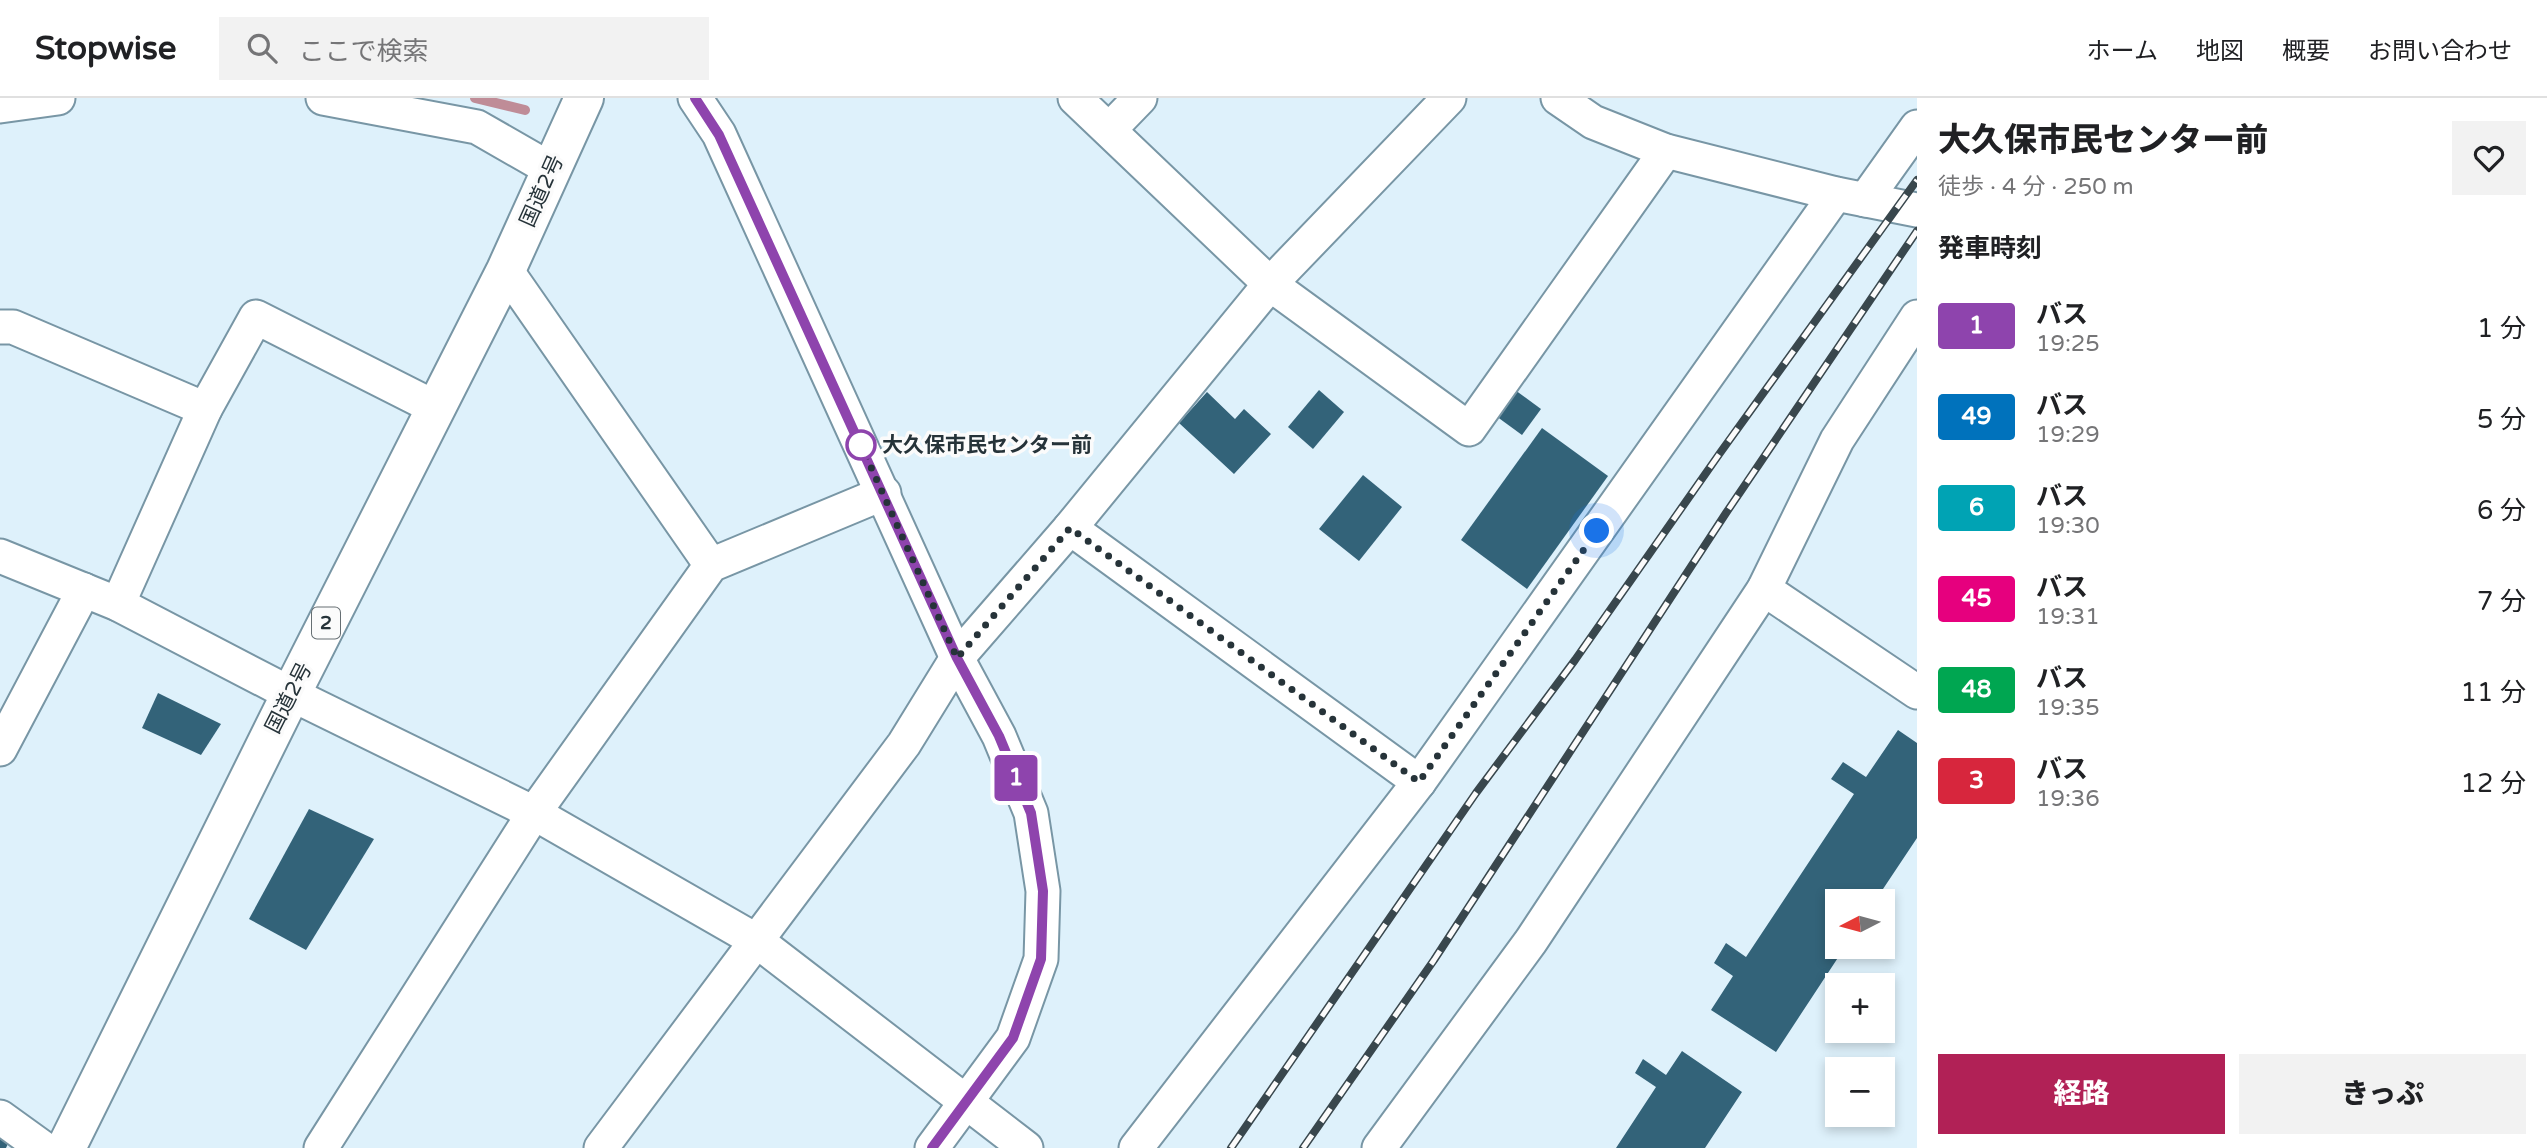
<!DOCTYPE html>
<html lang="ja">
<meta charset="utf-8">
<style>
:root{--surface:#fff;--page:#f2f2f2;--text:#202124;--muted:#757577;--line:#e0e0e0;--accent:#b12156}
body{margin:0;font-family:"Varela Round","Noto Sans JP",sans-serif;background:var(--page);color:var(--text);height:100vh;display:flex;flex-direction:column;font-size:26px;white-space:nowrap}
*{box-sizing:border-box;margin:0}
p{font-size:23px;color:var(--muted)}
.icon{flex:none;width:38px;height:38px;fill:none;stroke:currentColor;stroke-width:2;stroke-linecap:round;stroke-linejoin:round}
.map{position:relative;flex:1;overflow:hidden}
.details{display:flex;flex-direction:column;background:var(--surface);width:630px}
.details>*{flex:none}
.badge{padding:0 14px;border-radius:5px;font-size:24px;line-height:46px}
.needle{width:46px;rotate:264deg}
.tools{position:absolute;left:1825px;top:791px;display:grid;gap:14px}
.tools a{display:grid;place-items:center;width:70px;height:70px;border-radius:0px;background:var(--surface);box-shadow:0 4px 10px #0003;font-size:35px}
.you{position:absolute;width:35px;height:35px;margin:-18px;border:5px solid #fff;border-radius:50%;background:#1a73e8;box-shadow:0 0 0 10px #1a73e833}
.map>.badge{position:absolute;translate:-50% -50%;box-shadow:0 0 0 4px #fff}
h2{padding:0 21px;font-size:26px;line-height:63px}
.round{display:grid;place-items:center;flex:none;width:74px;height:74px;border-radius:0px;background:var(--page)}
.headline{display:flex;align-items:center;justify-content:space-between;height:119px;padding:0 21px}
h1{font-size:33px;font-weight:800;line-height:52px}
.cta{display:flex;gap:14px;margin-top:auto;padding:14px 21px}
.cta a{flex:1;height:80px;border-radius:0px;background:var(--accent);color:#fff;font-size:28px;font-weight:800;line-height:80px;text-align:center}
.cta a+a{background:var(--page);color:var(--text)}
ul{padding:0;list-style:none}
li{display:flex;align-items:center;gap:21px;height:91px;padding:0 21px}
li div{flex:1}
li b{display:block;font-size:26px}
li em{font-style:normal}
li .badge{min-width:77px;font-weight:700;text-align:center}
header{display:flex;align-items:center;gap:42px;box-sizing:border-box;height:98px;padding:0 35px;background:var(--surface);border-bottom:2px solid var(--line)}
header strong{font-size:33px}
nav{display:flex;gap:38px;margin-inline-start:auto;font-size:24px}
.search{width:490px;height:63px;background:var(--page);display:flex;align-items:center;gap:18px;box-sizing:border-box;padding:0 24px;border-radius:0px;color:var(--muted);font-size:26px}
main{display:flex;flex:1;min-height:0}
.map>svg:first-child{display:block}
</style>
<header>
<strong>Stopwise</strong>
<div class="search"><svg class="icon" aria-label="search" viewBox="0 0 24 24"><circle cx="10" cy="10" r="6"/><path d="M15 15l6 6"/></svg>ここで検索</div>
<nav><a>ホーム</a><a>地図</a><a>概要</a><a>お問い合わせ</a></nav>
</header>
<main>
<div class="map">
<svg width="1917" height="1050" viewBox="0 0 1917 1050">
<rect width="100%" height="100%" fill="#def1fb"/>
<g fill="none" stroke-linecap="round" stroke-linejoin="round">
<path stroke="#bf8c97" stroke-width="10" d="M 475,0 L 525,12"/>
</g>
<g fill="#336379">
<path d="M 1319,292 L 1344,314 L 1313,351 L 1288,329 Z"/>
<path d="M 1515,292 L 1541,311 L 1522,337 L 1496,318 Z"/>
<path d="M 1207,294 L 1235,321 L 1244,311 L 1271,336 L 1234,376 L 1179,325 Z"/>
<path d="M 1542,330 L 1608,378 L 1527,491 L 1461,442 Z"/>
<path d="M 1363,377 L 1402,409 L 1359,463 L 1319,431 Z"/>
<path d="M 158,595 L 221,626 L 201,657 L 142,630 Z"/>
<path d="M 1898,632 L 1917,645 L 1917,740 L 1875,803 L 1838,803 L 1838,849 L 1845,849 L 1776,954 L 1711,912 L 1733,878 L 1714,865 L 1726,845 L 1746,859 L 1854,696 L 1831,681 L 1843,664 L 1866,679 Z"/>
<path d="M 309,711 L 374,741 L 306,852 L 249,821 Z"/>
<path d="M 1682,953 L 1742,994 L 1705,1050 L 1616,1050 L 1656,989 L 1635,975 L 1643,961 L 1666,977 Z"/>
<path d="M 0,1035 L 11,1039 L 6,1050 L 0,1050 Z"/>
</g>
<g fill="none" stroke-linecap="round" stroke-linejoin="round">
<defs>
<g id="minor">
<path d="M 323,0 L 477,29 L 552,72"/>
<path d="M 695,0 L 719,36 L 957,560 L 999,638 L 1031,715 L 1043,793 L 1041,861 L 1013,940 L 932,1050"/>
<path d="M 1075,0 L 1270,186 L 1469,331 L 1666,53"/>
<path d="M 1558,0 L 1593,24 L 1666,53 L 1836,96 L 1917,112"/>
<path d="M 0,8 L 58,0"/>
<path d="M 1109,32 L 1140,0"/>
<path d="M 1865,102 L 1917,29"/>
<path d="M 506,172 L 711,467"/>
<path d="M 0,229 L 13,229 L 205,311 L 118,506"/>
<path d="M 205,311 L 256,219 L 436,310"/>
<path d="M 1070,430 L 1419,684"/>
<path d="M 0,458 L 118,506 L 291,596 L 534,715 L 757,843 L 1026,1050"/>
<path d="M 1764,491 L 1917,594"/>
<path d="M 0,651 L 84,492"/>
<path d="M 0,1019 L 43,1050"/>
<path d="M 321,1050 L 534,715 L 711,467 L 884,395"/>
<path d="M 601,1050 L 904,646 L 957,560 L 1070,430 L 1270,186 L 1449,0"/>
<path d="M 1136,1050 L 1419,684 L 1836,96"/>
<path d="M 1379,1050 L 1531,843 L 1764,491 L 1837,342 L 1917,219"/>
</g>
<path id="highway" d="M 66,1050 L 291,596 L 506,172 L 584,0"/>
</defs>
<use href="#minor" stroke="#7896a5" stroke-width="37"/>
<use href="#highway" stroke="#7896a5" stroke-width="42"/>
<use href="#minor" stroke="#fff" stroke-width="33"/>
<use href="#highway" stroke="#fff" stroke-width="38"/>
<defs>
<g id="rail">
<path d="M 1231,1050 L 1476,695 L 1575,562 L 1720,355 L 1917,82"/>
<path d="M 1303,1050 L 1434,862 L 1726,415 L 1917,133"/>
</g>
</defs>
<use href="#rail" stroke="#39474d" stroke-width="8"/>
<use href="#rail" stroke="#fbfbfb" stroke-width="5" stroke-dasharray="16" stroke-linecap="butt"/>
</g>
<g fill="none" stroke-linecap="round" stroke-linejoin="round">
<defs>
<path id="line" d="M 695,0 L 719,37 L 957,560 L 999,638 L 1031,715 L 1043,793 L 1041,861 L 1013,940 L 932,1050"/>
</defs>
<use href="#line" stroke="#fff" stroke-width="16"/>
<use href="#line" stroke="#8e44ad" stroke-width="10"/>
<path stroke="#263339" stroke-width="7" stroke-dasharray="0 12.6" d="M 861,347 L 957,560 L 1070,430 L 1419,684 L 1597,433"/>
</g>
<circle fill="#fff" stroke="#8e44ad" stroke-width="3.5" cx="861" cy="347" r="14"/>
<g text-anchor="middle" dominant-baseline="central" stroke-width="7" stroke-linejoin="round" paint-order="stroke">
<rect fill="#fbfbfb" stroke="#666f73" stroke-width="2" x="312" y="509.5" width="28" height="31" rx="5"/>
<g font-size="19" font-weight="bold" fill="#263339">
<text x="326" y="525">2</text>
</g>
<g font-size="21" fill="#263339" stroke="#fbfbfb">
<text transform="translate(542 93) rotate(-66)">国道2号</text>
<text transform="translate(289 600) rotate(-63)">国道2号</text>
</g>
<g font-size="21" font-weight="bold" fill="#263339" stroke="#fbfbfb" text-anchor="start">
<text x="882" y="347">大久保市民センター前</text>
</g>
</g>
</svg>
<div class="tools">
<a><svg class="needle" viewBox="-14 -14 28 28"><path d="M0-13l5 13h-10z" fill="#e53935"/><path d="M0 13l5-13h-10z" fill="#757577"/></svg></a>
<a>+</a>
<a>−</a>
</div>
<div class="you" style="left:1597px;top:433px"></div>
<b class="badge" style="left:1016px;top:680px;background:#8e44ad;color:#fff">1</b>
</div>
<section class="details">
<div class="headline"><div><h1>大久保市民センター前</h1><p>徒歩 · 4 分 · 250 m</p></div><a class="round"><svg class="icon" aria-label="heart" viewBox="0 0 24 24"><path d="M12 20l-8-8c-3-5 5-10 8-4 3-6 11-1 8 4z"/></svg></a></div>
<h2>発車時刻</h2>
<ul>
<li><span class="badge" style="background:#8e44ad;color:#fff">1</span><div><b>バス</b><p>19:25</p></div><em>1 分</em></li>
<li><span class="badge" style="background:#0072bc;color:#fff">49</span><div><b>バス</b><p>19:29</p></div><em>5 分</em></li>
<li><span class="badge" style="background:#00a3b4;color:#fff">6</span><div><b>バス</b><p>19:30</p></div><em>6 分</em></li>
<li><span class="badge" style="background:#e6007e;color:#fff">45</span><div><b>バス</b><p>19:31</p></div><em>7 分</em></li>
<li><span class="badge" style="background:#00a651;color:#fff">48</span><div><b>バス</b><p>19:35</p></div><em>11 分</em></li>
<li><span class="badge" style="background:#d7263d;color:#fff">3</span><div><b>バス</b><p>19:36</p></div><em>12 分</em></li>
</ul>
<div class="cta"><a>経路</a><a>きっぷ</a></div>
</section>
</main>
